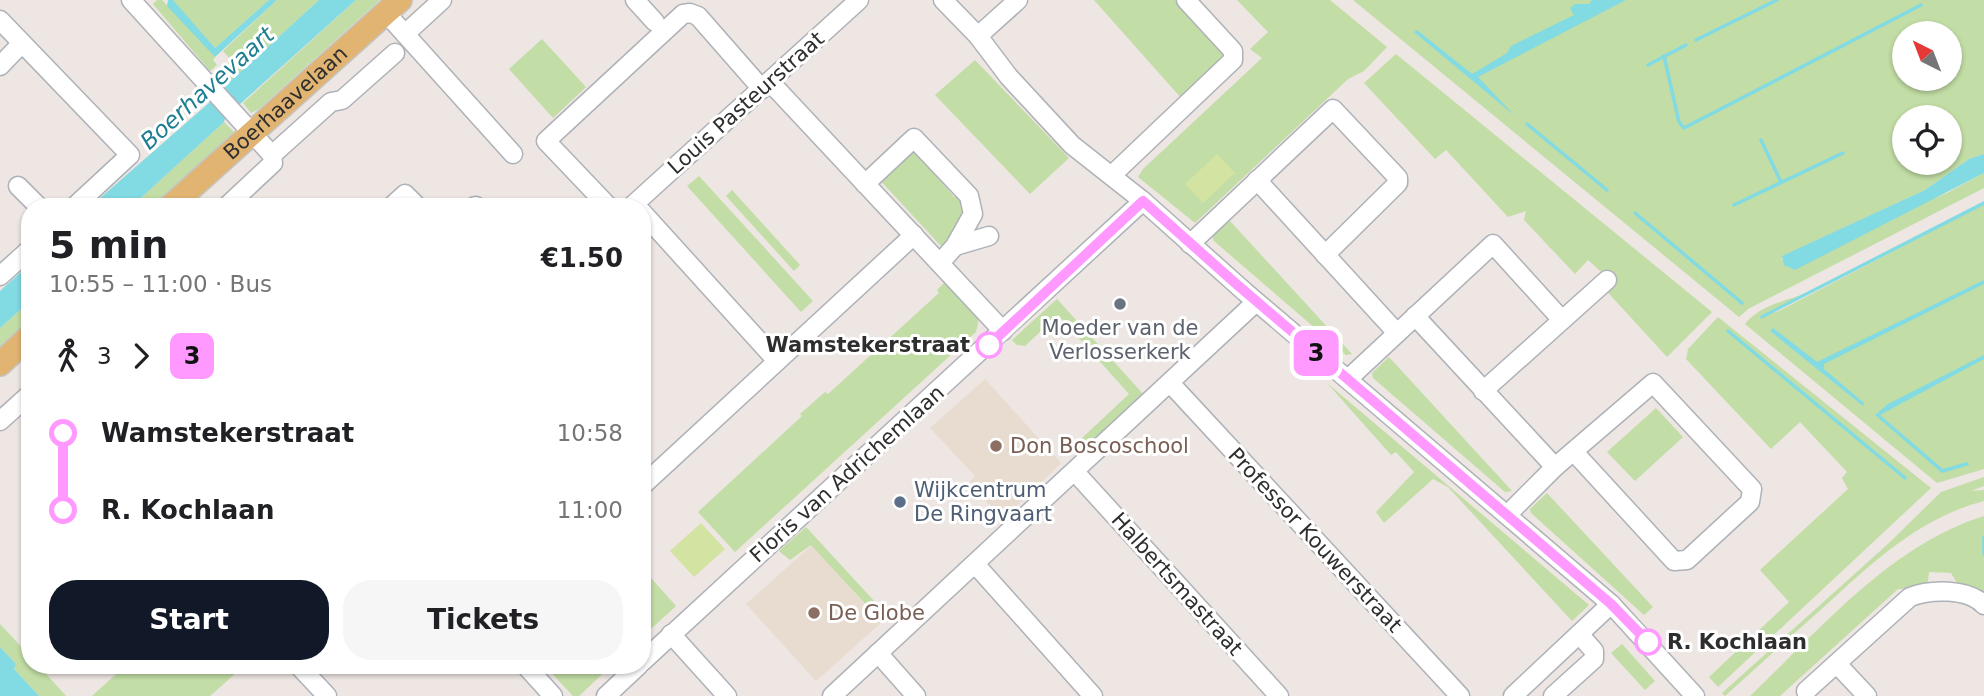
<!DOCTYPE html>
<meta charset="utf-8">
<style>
:root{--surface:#fff;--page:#f6f6f6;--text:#202124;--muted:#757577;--accent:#111827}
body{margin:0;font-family:"DejaVu Sans",sans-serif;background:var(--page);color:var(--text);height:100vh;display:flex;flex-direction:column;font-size:26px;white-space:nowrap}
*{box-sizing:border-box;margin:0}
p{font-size:23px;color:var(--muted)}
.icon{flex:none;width:38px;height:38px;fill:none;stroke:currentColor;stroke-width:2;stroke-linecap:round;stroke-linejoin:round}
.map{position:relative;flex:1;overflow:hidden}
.panel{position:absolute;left:21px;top:198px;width:630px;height:476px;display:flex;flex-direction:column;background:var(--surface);border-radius:28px;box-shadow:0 2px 5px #0004}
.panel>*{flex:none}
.badge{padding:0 14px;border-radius:10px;font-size:24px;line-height:46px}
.needle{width:46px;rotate:318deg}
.buttons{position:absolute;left:1892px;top:21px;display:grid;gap:14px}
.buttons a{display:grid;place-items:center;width:70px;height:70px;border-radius:50%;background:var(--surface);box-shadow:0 2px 5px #0004;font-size:35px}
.map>.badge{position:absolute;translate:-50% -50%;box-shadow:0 0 0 4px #fff}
.legs{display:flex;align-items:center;gap:10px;height:77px;padding:0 28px;font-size:23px}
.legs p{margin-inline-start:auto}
.overview{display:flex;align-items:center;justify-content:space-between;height:119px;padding:0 28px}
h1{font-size:38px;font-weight:700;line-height:52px}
.button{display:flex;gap:14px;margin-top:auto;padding:14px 28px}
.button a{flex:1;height:80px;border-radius:28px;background:var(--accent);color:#fff;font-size:28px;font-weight:700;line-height:80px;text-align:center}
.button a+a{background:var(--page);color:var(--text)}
ul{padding:0 28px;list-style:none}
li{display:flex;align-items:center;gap:24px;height:77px;font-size:26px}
li i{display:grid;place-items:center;width:10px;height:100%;margin:0 9px;background:currentColor}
li i::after{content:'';width:18px;height:18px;margin:-9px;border:5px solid;border-radius:50%;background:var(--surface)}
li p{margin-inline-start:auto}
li:first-child i{background:linear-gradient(#0000 50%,currentColor 0)}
li:last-child i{background:linear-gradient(currentColor 50%,#0000 0)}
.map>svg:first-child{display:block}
</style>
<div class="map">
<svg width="1984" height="696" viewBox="0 0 1984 696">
<rect width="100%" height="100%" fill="#ede6e2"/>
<g fill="#e8dcd1">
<path d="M 985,379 L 1061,463 L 1003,519 L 969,483 L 975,476 L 930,428 Z"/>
<path d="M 812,545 L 881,623 L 816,681 L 746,604 Z"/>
</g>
<g fill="#c2dda5" fill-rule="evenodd">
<path d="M 157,0 L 162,0 L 216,56 L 213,60 L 217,65 L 210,71 L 153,4 Z"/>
<path d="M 172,0 L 269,0 L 215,48 Z"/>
<path d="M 277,0 L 319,0 L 226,85 L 219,79 L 227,69 L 212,82 L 210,79 L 231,60 L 223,51 Z"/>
<path d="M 356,0 L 380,0 L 259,109 L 251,113 L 243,103 Z"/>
<path d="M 1094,0 L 1180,0 L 1225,52 L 1224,59 L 1182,99 Z"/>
<path d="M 1237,0 L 1330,0 L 1387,47 L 1364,71 L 1348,79 L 1195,223 L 1138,177 L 1143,169 L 1262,58 L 1250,49 L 1268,32 Z"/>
<path d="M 1353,0 L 1984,0 L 1984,154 L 1969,159 L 1925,190 L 1783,256 L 1781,260 L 1947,193 L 1984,173 L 1984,188 L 1748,309 L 1739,317 ZM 1904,33 L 1950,33 L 1950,79 L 1904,79 ZM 1904,117 L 1950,117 L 1950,163 L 1904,163 Z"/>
<path d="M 542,39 L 586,87 L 553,118 L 509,69 Z"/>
<path d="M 1396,54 L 1712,312 L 1667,357 L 1601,285 L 1608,278 L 1588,260 L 1575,274 L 1524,220 L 1526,211 L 1508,217 L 1446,150 L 1435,159 L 1364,83 Z"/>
<path d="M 975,60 L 1069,158 L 1030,194 L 935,95 Z"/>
<path d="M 224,122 L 234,132 L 153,206 L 132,206 Z"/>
<path d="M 910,150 L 915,150 L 954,197 L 964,194 L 969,205 L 951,238 L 941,246 L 879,179 Z"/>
<path d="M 699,176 L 813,301 L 801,312 L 687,186 Z"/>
<path d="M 732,190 L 800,265 L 794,271 L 726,196 Z"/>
<path d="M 1984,204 L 1984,469 L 1937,483 L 1745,324 C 1759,306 1784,301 1805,294 L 1760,316 L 1779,311 Z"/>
<path d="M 1230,221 L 1352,354 L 1346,355 L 1214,241 L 1212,236 Z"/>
<path d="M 944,283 L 979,319 L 976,332 L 735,552 L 698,512 L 802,416 L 800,414 L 825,392 L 828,394 L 939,293 L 937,290 Z"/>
<path d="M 1057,299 L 1144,395 L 1081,454 L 1076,446 L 1081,439 L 1129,394 L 1058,315 L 1025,346 L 1017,345 L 1012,340 Z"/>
<path d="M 30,301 L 30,320 L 0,348 L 0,328 Z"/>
<path d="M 1718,317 L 1931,488 L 1718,687 L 1709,677 L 1789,602 L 1760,570 L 1848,489 L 1842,478 L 1847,472 L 1800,422 L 1771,449 L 1686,359 L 1688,349 Z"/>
<path d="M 1389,357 L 1512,491 L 1505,492 L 1373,378 L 1372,373 Z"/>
<path d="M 1327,383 L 1589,605 L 1572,621 L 1448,487 L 1433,479 L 1384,523 L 1376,512 L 1414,472 L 1396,452 L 1391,455 Z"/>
<path d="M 1656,408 L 1683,437 L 1635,481 L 1607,452 Z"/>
<path d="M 1984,477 L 1984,486 L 1971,491 L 1984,490 L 1984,501 C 1919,518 1873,562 1825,606 C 1791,636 1758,666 1725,696 L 1722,693 L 1889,543 L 1941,492 Z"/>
<path d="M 1547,493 L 1653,607 L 1644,615 L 1531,513 L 1530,509 Z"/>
<path d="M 1984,516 L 1984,598 L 1974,588 L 1960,588 L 1951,573 L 1929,572 L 1927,588 L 1898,589 L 1780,696 L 1750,696 C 1821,629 1889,546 1984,516 Z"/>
<path d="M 806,527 L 887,615 L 880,620 L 811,545 L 790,560 L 779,551 Z"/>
<path d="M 642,568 L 676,606 L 642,637 Z"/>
<path d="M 0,624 L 30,656 L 30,665 L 38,665 L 66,696 L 39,696 L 14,669 L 16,664 L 0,647 Z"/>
<path d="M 1622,644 L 1655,681 L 1645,690 L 1611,653 Z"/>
<path d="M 126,665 L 245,665 L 210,696 L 92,696 Z"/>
<path d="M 544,665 L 612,665 L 579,696 L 573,696 Z"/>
</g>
<g fill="#d3e3a2">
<path d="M 1217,154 L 1235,173 L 1203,203 L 1185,184 Z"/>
<path d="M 701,523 L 725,549 L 694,577 L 670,551 Z"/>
</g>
<g fill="#82dae3">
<path d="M 168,0 L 173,0 L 215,48 L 269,0 L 277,0 L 215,57 L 167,6 Z"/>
<path d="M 319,0 L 356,0 L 239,105 L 224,89 L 226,85 Z"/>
<path d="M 1592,0 L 1626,0 L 1478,77 L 1515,116 L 1414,32 L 1417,30 L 1472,74 L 1507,53 L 1511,46 L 1574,15 L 1570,8 L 1575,4 L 1589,4 Z"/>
<path d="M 210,102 L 225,118 L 224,122 L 132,206 L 91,206 Z"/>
<path d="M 1984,154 L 1984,173 L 1795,270 L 1784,265 L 1782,256 L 1925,190 L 1969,159 Z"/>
<path d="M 1984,201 L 1984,205 L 1761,319 L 1760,316 Z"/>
<path d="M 30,264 L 30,301 L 0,328 L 0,291 Z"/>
<path d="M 1984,280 L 1984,284 L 1824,364 L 1824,369 L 1864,403 L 1863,406 L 1770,331 L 1773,328 L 1817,362 Z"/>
<path d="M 1984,355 L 1984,359 L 1880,415 L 1943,469 L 1967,462 L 1969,465 L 1942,473 L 1875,415 L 1888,404 Z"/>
<path d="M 0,647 L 16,664 L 14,669 L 39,696 L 0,696 Z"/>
</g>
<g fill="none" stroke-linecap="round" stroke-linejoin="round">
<g stroke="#82dae3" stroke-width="3.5">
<path d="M 1696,40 L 1777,0"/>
<path d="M 1664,56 L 1679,122 L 1684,128 L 1921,5"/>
<path d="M 1648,65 L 1686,45"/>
<path d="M 1527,124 L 1607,190"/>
<path d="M 1761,140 L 1781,182"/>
<path d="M 1734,205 L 1843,153"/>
<path d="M 1635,213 L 1742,303"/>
<path d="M 1728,331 L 1905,478"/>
<path d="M 1984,537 L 1984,554"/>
</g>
<defs>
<g id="minor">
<path d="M 131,0 L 272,155"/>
<path d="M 635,0 L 655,22"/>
<path d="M 943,0 L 978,36 L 1009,77 L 1072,145 L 1143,201 L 1245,292 L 1611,604 L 1695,696"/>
<path d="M 386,13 L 513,154"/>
<path d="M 0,20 L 130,155 L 75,206"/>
<path d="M 405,34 L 442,0"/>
<path d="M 978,36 L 1018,0"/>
<path d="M 0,66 L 21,44"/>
<path d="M 770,82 L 1003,331"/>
<path d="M 272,155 L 331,102 L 342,100 L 395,53"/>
<path d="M 1112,175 L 1233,60 L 1233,51 L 1186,0"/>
<path d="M 1257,180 L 1397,333"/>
<path d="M 865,184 L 914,138 L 969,196 L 973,214 L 955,246 L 940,263"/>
<path d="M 18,186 L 38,206"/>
<path d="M 227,206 L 273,163 L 272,155"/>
<path d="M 392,206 L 405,194 L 417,206"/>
<path d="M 475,206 L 476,206"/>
<path d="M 608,206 L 546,141 L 683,14 L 690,13 L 698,16 L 762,89"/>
<path d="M 632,206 L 859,0"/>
<path d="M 642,212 L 777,361"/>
<path d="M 1190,244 L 1333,109 L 1398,178 L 1398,183 L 1325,255"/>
<path d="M 955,246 L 989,236"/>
<path d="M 0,276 L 30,249"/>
<path d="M 1415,316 L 1555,467"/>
<path d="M 1348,379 L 1493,244 L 1562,320"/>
<path d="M 1171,384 L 1460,696"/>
<path d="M 1483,391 L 1607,280"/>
<path d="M 0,421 L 30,394"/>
<path d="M 1075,472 L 1279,696"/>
<path d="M 642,486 L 914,235"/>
<path d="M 1507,515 L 1555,467 L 1653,383 L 1752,489 L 1750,502 L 1687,560 L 1674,561 L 1574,452"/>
<path d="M 975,564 L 1093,696"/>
<path d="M 671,634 L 727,696"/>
<path d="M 878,653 L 916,696"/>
<path d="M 642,662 L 1143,201"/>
<path d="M 1837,664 L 1867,696"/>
<path d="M 298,665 L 327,696"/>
<path d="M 525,665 L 553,696"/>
<path d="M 1806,691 L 1910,597 C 1930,589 1968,588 1984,605"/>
<path d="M 606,696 L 639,665"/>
<path d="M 832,696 L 1256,302"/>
<path d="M 1513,696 L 1611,604"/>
<path d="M 1553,696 L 1594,659 L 1594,651 L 1579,634"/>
</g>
<g id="major">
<path id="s1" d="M 171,206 L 400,0"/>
<path d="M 0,364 L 30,336"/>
</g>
</defs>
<use href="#minor" stroke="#aeb2b8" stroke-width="21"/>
<use href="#major" stroke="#c4c4c4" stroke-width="26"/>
<use href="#minor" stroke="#fff" stroke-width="18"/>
<use href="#major" stroke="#e2b472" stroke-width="23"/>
</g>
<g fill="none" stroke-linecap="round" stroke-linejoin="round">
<defs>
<path id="line-1" d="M 989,345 L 1143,201 L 1234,282 L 1611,604 L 1648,642"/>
</defs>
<use href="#line-1" stroke="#fff" stroke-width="16"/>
<use href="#line-1" stroke="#f9f" stroke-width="10"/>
</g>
<circle fill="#6b7280" stroke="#fff" stroke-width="2.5" cx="1120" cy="304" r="7"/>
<g fill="#fff" stroke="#f9f" stroke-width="3.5">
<circle cx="989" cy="345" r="12"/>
<circle cx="1648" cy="642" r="12"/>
</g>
<g fill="#8d6e63" stroke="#fff" stroke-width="2.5">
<circle cx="996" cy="446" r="7"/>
<circle cx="814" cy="613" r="7"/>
</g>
<circle fill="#5c6f8a" stroke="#fff" stroke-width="2.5" cx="900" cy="502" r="7"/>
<g text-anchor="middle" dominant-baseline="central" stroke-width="6" stroke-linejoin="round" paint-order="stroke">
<g font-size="21" fill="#2e2e2e" stroke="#fff">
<text stroke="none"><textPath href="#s1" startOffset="154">Boerhaavelaan</textPath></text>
<text transform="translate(746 103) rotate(-42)">Louis Pasteurstraat</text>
<text transform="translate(847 474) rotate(-42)">Floris van Adrichemlaan</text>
<text transform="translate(1315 540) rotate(47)">Professor Kouwerstraat</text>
<text transform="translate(1177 584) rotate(48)">Halbertsmastraat</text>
</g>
<g font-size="21" fill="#5b616d" stroke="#fff">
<text x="1120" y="328">Moeder van de<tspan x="1120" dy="24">Verlosserkerk</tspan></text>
</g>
<g font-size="21" font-weight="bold" fill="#2e2e2e" stroke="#fff" text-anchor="end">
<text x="970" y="345">Wamstekerstraat</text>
<text x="1667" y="642" text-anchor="start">R. Kochlaan</text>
</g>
<g font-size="21" fill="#785e54" stroke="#fff" text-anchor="start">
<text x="1010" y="446">Don Boscoschool</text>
<text x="828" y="613">De Globe</text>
</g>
<g font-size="21" fill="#4e5e75" stroke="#fff" text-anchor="start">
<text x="914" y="490">Wijkcentrum<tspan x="914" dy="24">De Ringvaart</tspan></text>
</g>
<g font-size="23" font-style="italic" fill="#1d7f92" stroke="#fff">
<text transform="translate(207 88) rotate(-42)">Boerhavevaart</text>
</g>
</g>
</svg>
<div class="buttons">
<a><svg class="needle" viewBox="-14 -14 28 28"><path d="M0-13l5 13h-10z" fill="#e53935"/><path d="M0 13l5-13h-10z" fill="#757577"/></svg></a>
<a><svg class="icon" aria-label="locate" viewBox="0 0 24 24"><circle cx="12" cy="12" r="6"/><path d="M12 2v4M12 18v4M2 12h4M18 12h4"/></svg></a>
</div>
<b class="badge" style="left:1316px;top:353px;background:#f9f;color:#111">3</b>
<section class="panel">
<div class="overview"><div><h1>5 min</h1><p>10:55 – 11:00 · Bus</p></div><b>€1.50</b></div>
<div class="legs"><svg class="icon" aria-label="walk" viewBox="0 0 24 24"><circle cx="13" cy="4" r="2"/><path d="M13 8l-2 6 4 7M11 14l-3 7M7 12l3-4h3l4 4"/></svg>3<svg class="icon" aria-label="forward" viewBox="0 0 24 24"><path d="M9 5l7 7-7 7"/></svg><b class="badge" style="background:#f9f;color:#111">3</b></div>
<ul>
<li><i style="color:#f9f"></i><b>Wamstekerstraat</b><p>10:58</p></li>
<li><i style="color:#f9f"></i><b>R. Kochlaan</b><p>11:00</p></li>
</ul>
<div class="button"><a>Start</a><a>Tickets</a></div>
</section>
</div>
